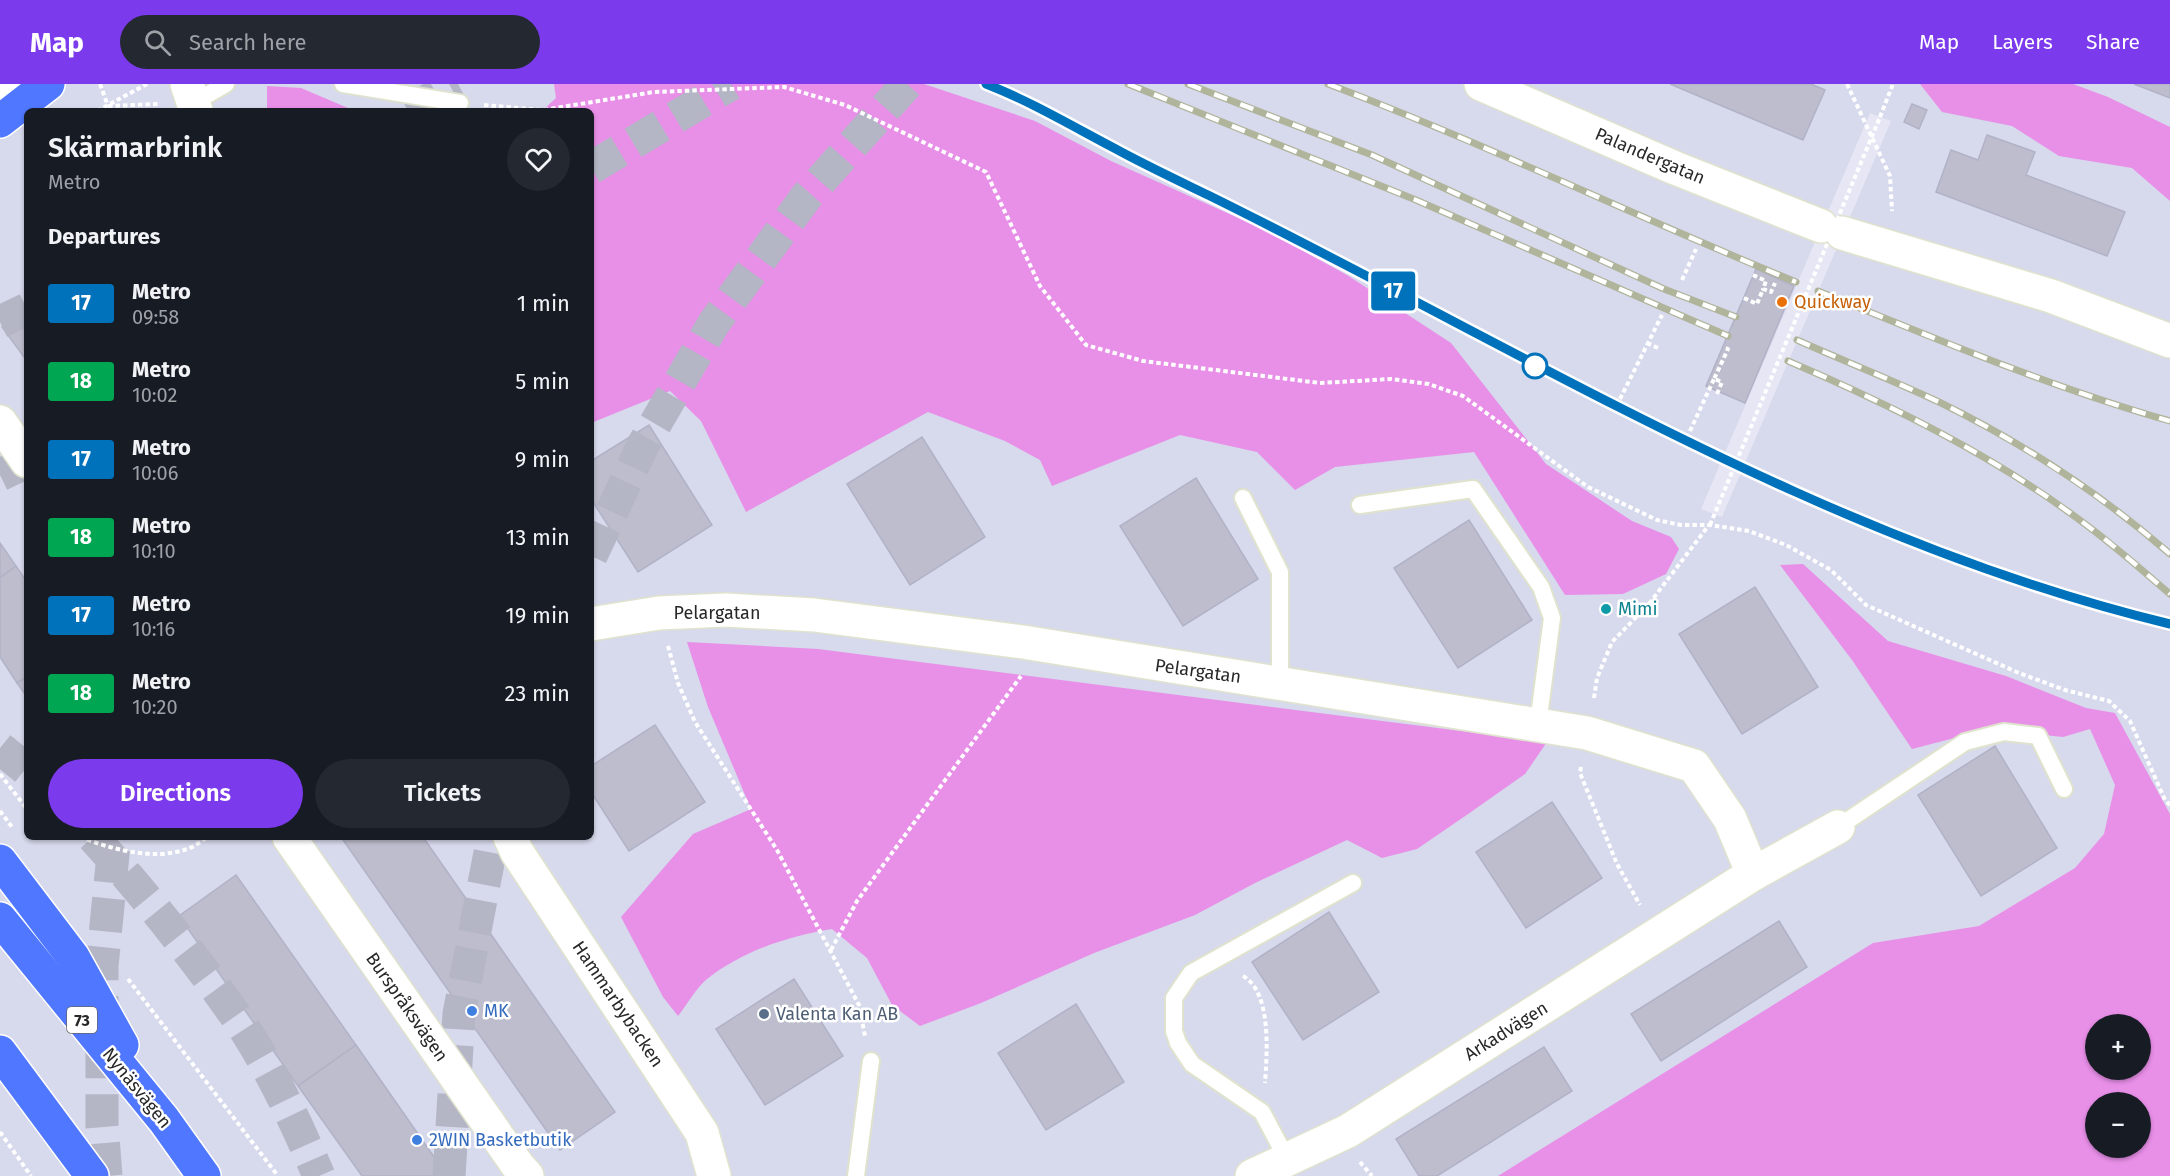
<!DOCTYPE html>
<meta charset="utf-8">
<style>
:root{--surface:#171b24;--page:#242831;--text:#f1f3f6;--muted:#9ea1a6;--accent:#7c3aed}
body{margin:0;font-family:"Fira Sans",sans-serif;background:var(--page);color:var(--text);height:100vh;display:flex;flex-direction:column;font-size:22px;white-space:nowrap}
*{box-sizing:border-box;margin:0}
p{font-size:20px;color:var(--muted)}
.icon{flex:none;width:33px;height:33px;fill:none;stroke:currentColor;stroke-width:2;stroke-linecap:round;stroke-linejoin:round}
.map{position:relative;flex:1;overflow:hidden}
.side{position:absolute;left:24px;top:24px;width:570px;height:732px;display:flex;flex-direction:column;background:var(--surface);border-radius:9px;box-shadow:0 2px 4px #0004}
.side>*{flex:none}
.badge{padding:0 12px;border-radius:4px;font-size:21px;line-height:39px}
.fabs{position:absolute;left:2085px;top:930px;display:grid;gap:12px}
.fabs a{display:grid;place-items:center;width:66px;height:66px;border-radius:50%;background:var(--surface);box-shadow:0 2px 4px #0004;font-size:30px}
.map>.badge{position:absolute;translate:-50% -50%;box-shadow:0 0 0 3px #fff}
h2{padding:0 24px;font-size:22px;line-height:54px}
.round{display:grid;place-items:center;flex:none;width:63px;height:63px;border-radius:32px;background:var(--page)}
.head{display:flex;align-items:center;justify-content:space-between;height:102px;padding:0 24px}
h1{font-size:28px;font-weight:600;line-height:45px}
.action{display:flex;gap:12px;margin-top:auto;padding:12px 24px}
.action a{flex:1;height:69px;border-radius:36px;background:var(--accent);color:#fff;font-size:24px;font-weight:600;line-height:69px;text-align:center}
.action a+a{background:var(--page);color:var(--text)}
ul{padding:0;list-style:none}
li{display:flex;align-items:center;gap:18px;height:78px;padding:0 24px}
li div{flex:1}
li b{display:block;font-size:22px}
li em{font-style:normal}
li .badge{min-width:66px;font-weight:700;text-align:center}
header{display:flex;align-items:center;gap:36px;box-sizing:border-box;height:84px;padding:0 30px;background:var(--accent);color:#fff}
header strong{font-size:28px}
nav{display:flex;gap:33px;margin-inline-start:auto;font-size:21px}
.search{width:420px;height:54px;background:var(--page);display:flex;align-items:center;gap:15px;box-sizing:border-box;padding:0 21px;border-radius:33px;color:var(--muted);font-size:22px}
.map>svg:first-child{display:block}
</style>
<header>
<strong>Map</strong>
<div class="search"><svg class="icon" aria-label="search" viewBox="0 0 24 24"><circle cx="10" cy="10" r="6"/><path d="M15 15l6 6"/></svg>Search here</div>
<nav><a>Map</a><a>Layers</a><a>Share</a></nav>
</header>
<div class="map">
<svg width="2170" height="1092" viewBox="0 0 2170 1092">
<rect width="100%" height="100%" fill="#d7d9ec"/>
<g fill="#e88fe8" fill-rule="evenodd">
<path d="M 554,0 L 924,0 L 1035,37 L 1111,77 L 1263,145 L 1347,191 L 1451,259 L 1546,380 L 1632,437 L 1671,453 L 1679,465 L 1666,490 L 1623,510 L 1565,511 L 1474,368 L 1335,383 L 1295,406 L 1257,368 L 1180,351 L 1052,402 L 1040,376 L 1005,357 L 928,328 L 746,428 L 701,337 L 670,307 L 591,339 L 591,27 L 542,27 L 556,14 Z"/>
<path d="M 1920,0 L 2073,0 L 2108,13 L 2170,43 L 2170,117 L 2132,84 L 2059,72 L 2012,42 L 1942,28 Z"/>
<path d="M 267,2 L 301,4 L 348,24 L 375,27 L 267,27 Z"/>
<path d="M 1803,480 L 1888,557 L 2006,592 L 2086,624 L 2115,629 L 2170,730 L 2170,1092 L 1498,1092 L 1873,859 L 1979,842 L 2075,784 L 2104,750 L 2115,701 L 2090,645 L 2063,653 L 1989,645 L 1912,665 L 1852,576 L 1780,481 ZM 2096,940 L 2140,940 L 2140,986 L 2096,986 ZM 2096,1018 L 2140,1018 L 2140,1064 L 2096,1064 Z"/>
<path d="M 687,558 L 818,565 L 1547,658 L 1525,690 L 1471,728 L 1417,765 L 1382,774 L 1347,756 L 1255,799 L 1195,831 L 1094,869 L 981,919 L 920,942 L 892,921 L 867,874 L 832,845 C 788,852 743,867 707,895 C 696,904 687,921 678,932 L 663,913 L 621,833 L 693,750 L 751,725 L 708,623 Z"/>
</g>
<path fill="#e6e6f4" d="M 1870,29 L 1891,37 L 1722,433 L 1701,425 Z"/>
<g fill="#bdbdcd" stroke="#b1b2c7" stroke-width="1.5">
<path d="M 1670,0 L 1811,0 L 1825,6 L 1803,56 Z"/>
<path d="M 2134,0 L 2170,0 L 2170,14 Z"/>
<path d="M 1912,20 L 1927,26 L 1919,45 L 1904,38 Z"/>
<path d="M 1987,51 L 2035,68 L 2026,91 L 2125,128 L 2107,172 L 1936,108 L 1951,66 L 1978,76 Z"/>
<path d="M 1756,185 L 1794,202 L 1745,319 L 1706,302 Z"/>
<path d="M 27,226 L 27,277 L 2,243 Z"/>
<path d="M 649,341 L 712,441 L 638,488 L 591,415 L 591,377 Z"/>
<path d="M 922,353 L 985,453 L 910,501 L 847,400 Z"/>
<path d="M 1196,394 L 1258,495 L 1183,542 L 1120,442 Z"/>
<path d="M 1469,436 L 1532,536 L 1458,584 L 1394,484 Z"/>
<path d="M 0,459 L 16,482 L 0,494 Z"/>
<path d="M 16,482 L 27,498 L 27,593 L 17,599 L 0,573 L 0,494 Z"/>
<path d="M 1755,503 L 1818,603 L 1742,650 L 1679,550 Z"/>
<path d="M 27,593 L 27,613 L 17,599 Z"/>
<path d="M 655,641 L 705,718 L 629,767 L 591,708 L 591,682 Z"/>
<path d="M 1995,662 L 2057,764 L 1981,812 L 1918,711 Z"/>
<path d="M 1552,718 L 1602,794 L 1526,844 L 1476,768 Z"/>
<path d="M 341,753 L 423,753 L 615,1028 L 560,1066 Z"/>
<path d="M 236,791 L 356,961 L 298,1002 L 179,832 Z"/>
<path d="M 1329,828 L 1379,908 L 1303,956 L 1252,878 Z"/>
<path d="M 1779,837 L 1807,883 L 1661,977 L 1631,930 Z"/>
<path d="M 794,895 L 843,972 L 765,1021 L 716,945 Z"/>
<path d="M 1076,920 L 1124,998 L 1046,1046 L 998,969 Z"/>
<path d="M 356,961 L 432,1070 L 448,1092 L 362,1092 L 298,1002 Z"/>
<path d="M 1544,963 L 1572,1007 L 1437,1092 L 1419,1092 L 1396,1055 Z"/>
</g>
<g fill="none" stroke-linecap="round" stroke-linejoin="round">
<g stroke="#b4b6c5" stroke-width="33" stroke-dasharray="33 16" stroke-linecap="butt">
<path d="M 408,27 L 458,0"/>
<path d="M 591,84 L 731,0"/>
<path d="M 0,238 L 27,225"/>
<path d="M 0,391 L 27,378"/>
<path d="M 591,472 L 643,361 L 714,239 L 806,113 L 907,0"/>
<path d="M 0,664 L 27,686"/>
<path d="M 93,753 C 146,812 195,873 240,938 C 271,984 297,1041 319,1092"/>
<path d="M 106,1092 L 102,1041 L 102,882 L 114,761"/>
<path d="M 449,1092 L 459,930 L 493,753"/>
</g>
<defs>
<g id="lane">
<path d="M 343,0 L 460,19"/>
<path d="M 193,19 L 226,0"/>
<path d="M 1243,414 L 1280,488 L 1280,598"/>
<path d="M 1360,421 L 1473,405 L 1541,503 L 1552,534 L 1538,640"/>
<path d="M 1838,743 L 1965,658 L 2004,648 L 2038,652 L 2064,705"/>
<path d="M 1288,1077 L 1262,1028 L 1192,980 L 1178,959 L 1174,947 L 1174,914 L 1191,889 L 1353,799"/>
<path d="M 856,1092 L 871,977"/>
</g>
<g id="street">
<path d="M 187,0 L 196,27"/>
<path d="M 1481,0 L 1675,84 L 1821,142"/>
<path d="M 1842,149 L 2051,212 L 2170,257"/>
<path d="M 0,338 L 27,377"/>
<path d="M 591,540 L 659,529 L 726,526 L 814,531 L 1023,558 L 1587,649 L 1694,682 L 1730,735 L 1753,790 L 1348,1047 L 1252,1092"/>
<path d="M 289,753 L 518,1082 L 527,1092"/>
<path d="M 510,753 L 517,768 L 702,1049 L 714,1092"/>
<path d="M 1753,790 L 1838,743"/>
</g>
<path id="secondary" d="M 0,10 L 28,0"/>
<g id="highway">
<path d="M 0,37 L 48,0"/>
<path d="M 0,777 L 73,873 L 122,961"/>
<path d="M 0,835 L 164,1036 L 204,1092"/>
<path d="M 0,968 L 92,1092"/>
</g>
</defs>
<use href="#lane" stroke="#dfe3cd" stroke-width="20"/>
<use href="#street" stroke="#dfe3cd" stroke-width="36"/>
<use href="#secondary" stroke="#dfe3cd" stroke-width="36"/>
<use href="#highway" stroke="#fff" stroke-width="36"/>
<g stroke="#fff" stroke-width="4" stroke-dasharray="4.5 3" stroke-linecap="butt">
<path d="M 100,0 L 108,22"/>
<path d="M 1847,0 L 1890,92 L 1892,127"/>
<path d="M 484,21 L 543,26 L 654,8 L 784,3 L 845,21 L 986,88 L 1040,202 L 1086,261 L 1143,277 L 1320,299 L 1391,295 L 1429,300 L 1463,312 L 1588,403 L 1657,436 L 1681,441 L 1710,441 L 1749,447 L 1786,461 L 1831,486 L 1866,521 L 2019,589 L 2065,606 L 2109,617 L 2130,637 L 2165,716 L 2170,721"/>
<path d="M 108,22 L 158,20"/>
<path d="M 97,27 L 147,0"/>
<path d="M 1880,33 L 1893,0"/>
<path d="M 1753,191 L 1766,197 L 1763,205 L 1771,208 L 1775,199"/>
<path d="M 1682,196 L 1696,165"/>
<path d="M 1744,214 L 1757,220 L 1763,205"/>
<path d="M 1647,259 L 1658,264"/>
<path d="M 1717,310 L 1722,298 L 1714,295 L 1728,265 L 1723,264"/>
<path d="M 1620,315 L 1662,231"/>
<path d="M 1690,347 L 1714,295"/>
<path d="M 668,562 L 678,599 L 695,638 L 777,766 L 859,921 L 865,952"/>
<path d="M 1594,614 L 1597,594 L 1612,558 L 1649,520 L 1709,441"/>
<path d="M 1581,683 L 1580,689 L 1617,780 L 1640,821"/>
<path d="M 0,690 L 27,725"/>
<path d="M 0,727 L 12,743"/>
<path d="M 80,753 C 111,765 154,777 187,765 C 194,763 201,757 208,753"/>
<path d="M 831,866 L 857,817 L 1021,592"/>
<path d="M 1243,892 C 1272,908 1267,970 1265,999"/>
<path d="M 128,895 L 278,1092"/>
<path d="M 0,1048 L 31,1092"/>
<path d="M 1360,1078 L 1372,1092"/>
</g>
<use href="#lane" stroke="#fff" stroke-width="16"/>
<use href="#street" stroke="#fff" stroke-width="33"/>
<use href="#secondary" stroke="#fff" stroke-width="33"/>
<use href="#highway" stroke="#4f77ff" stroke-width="33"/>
<defs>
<g id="rail">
<path d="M 986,0 L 1047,28 L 1273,143 L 1660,346 L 1722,374"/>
<path d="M 1128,0 L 1416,116 L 1728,252"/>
<path d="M 1188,0 L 1372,71 L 1664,205 L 1736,233"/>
<path d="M 1328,0 C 1486,60 1639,134 1796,198"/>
<path d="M 1818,207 C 1934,254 2050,303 2170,337"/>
<path d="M 1797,256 C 1844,277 1892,296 1939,318 C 2021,358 2101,410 2170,470"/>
<path d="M 1788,277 C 1893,322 1997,373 2089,443 C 2117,464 2143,487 2170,510"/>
<path d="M 1743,383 C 1881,445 2021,505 2170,540"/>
</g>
</defs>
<use href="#rail" stroke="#afb49a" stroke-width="7"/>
<use href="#rail" stroke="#fff" stroke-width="4.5" stroke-dasharray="14" stroke-linecap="butt"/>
<path stroke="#fff" stroke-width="4" stroke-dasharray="4.5 3" stroke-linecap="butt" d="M 1710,441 L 1880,33"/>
</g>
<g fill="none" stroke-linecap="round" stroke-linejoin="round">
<defs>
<path id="line" d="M 986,0 C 1030,17 1072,42 1114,64 C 1145,81 1177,96 1208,111 C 1523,266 1825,457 2170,540"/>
</defs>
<use href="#line" stroke="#fff" stroke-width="14"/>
<use href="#line" stroke="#0072bc" stroke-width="9"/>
</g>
<circle fill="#e8710a" stroke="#fff" stroke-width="2" cx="1782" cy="218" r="6"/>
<circle fill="#fff" stroke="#0072bc" stroke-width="3" cx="1535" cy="282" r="12"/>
<circle fill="#0f9aa8" stroke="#fff" stroke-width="2" cx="1606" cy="525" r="6"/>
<g fill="#3f7fe0" stroke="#fff" stroke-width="2">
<circle cx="472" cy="927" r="6"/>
<circle cx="417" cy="1056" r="6"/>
</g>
<circle fill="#5c6f8a" stroke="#fff" stroke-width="2" cx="764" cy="930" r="6"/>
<g text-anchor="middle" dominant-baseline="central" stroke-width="5" stroke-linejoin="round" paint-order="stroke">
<rect fill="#fff" stroke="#686868" stroke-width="1.5" x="67" y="923" width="30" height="26" rx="4.5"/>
<g font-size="16" font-weight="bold" fill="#282828">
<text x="82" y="936">73</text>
</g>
<g font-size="18" fill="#282828" stroke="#fff">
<text transform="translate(1650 72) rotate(23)">Palandergatan</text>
<text x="717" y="529">Pelargatan</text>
<text transform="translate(1198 587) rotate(8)">Pelargatan</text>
<text transform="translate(618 920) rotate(56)">Hammarbybacken</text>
<text transform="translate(407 923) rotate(55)">Burspråksvägen</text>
<text transform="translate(1506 947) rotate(-32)">Arkadvägen</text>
<text transform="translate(137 1004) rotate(51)">Nynäsvägen</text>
</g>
<g font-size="18" fill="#c56008" stroke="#fff" text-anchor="start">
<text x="1794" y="218">Quickway</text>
</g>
<g font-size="18" fill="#0d838f" stroke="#fff" text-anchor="start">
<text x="1618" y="525">Mimi</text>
</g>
<g font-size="18" fill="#366cbe" stroke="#fff" text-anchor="start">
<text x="484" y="927">MK</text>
<text x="429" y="1056">2WIN Basketbutik</text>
</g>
<g font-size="18" fill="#4e5e75" stroke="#fff" text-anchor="start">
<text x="776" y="930">Valenta Kan AB</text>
</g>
</g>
</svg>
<div class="fabs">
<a>+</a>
<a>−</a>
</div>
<b class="badge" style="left:1393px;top:207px;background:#0072bc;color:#fff">17</b>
<section class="side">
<div class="head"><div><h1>Skärmarbrink</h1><p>Metro</p></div><a class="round"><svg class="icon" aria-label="heart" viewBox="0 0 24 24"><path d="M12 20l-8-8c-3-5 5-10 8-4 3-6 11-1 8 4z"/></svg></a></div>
<h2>Departures</h2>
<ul>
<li><span class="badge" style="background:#0072bc;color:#fff">17</span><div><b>Metro</b><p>09:58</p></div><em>1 min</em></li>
<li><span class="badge" style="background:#00a651;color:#fff">18</span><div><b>Metro</b><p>10:02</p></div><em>5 min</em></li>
<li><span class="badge" style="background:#0072bc;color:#fff">17</span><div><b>Metro</b><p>10:06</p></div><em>9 min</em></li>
<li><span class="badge" style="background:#00a651;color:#fff">18</span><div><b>Metro</b><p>10:10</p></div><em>13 min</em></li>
<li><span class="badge" style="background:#0072bc;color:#fff">17</span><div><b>Metro</b><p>10:16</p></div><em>19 min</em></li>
<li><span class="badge" style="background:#00a651;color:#fff">18</span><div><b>Metro</b><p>10:20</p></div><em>23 min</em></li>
</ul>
<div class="action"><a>Directions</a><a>Tickets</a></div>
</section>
</div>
